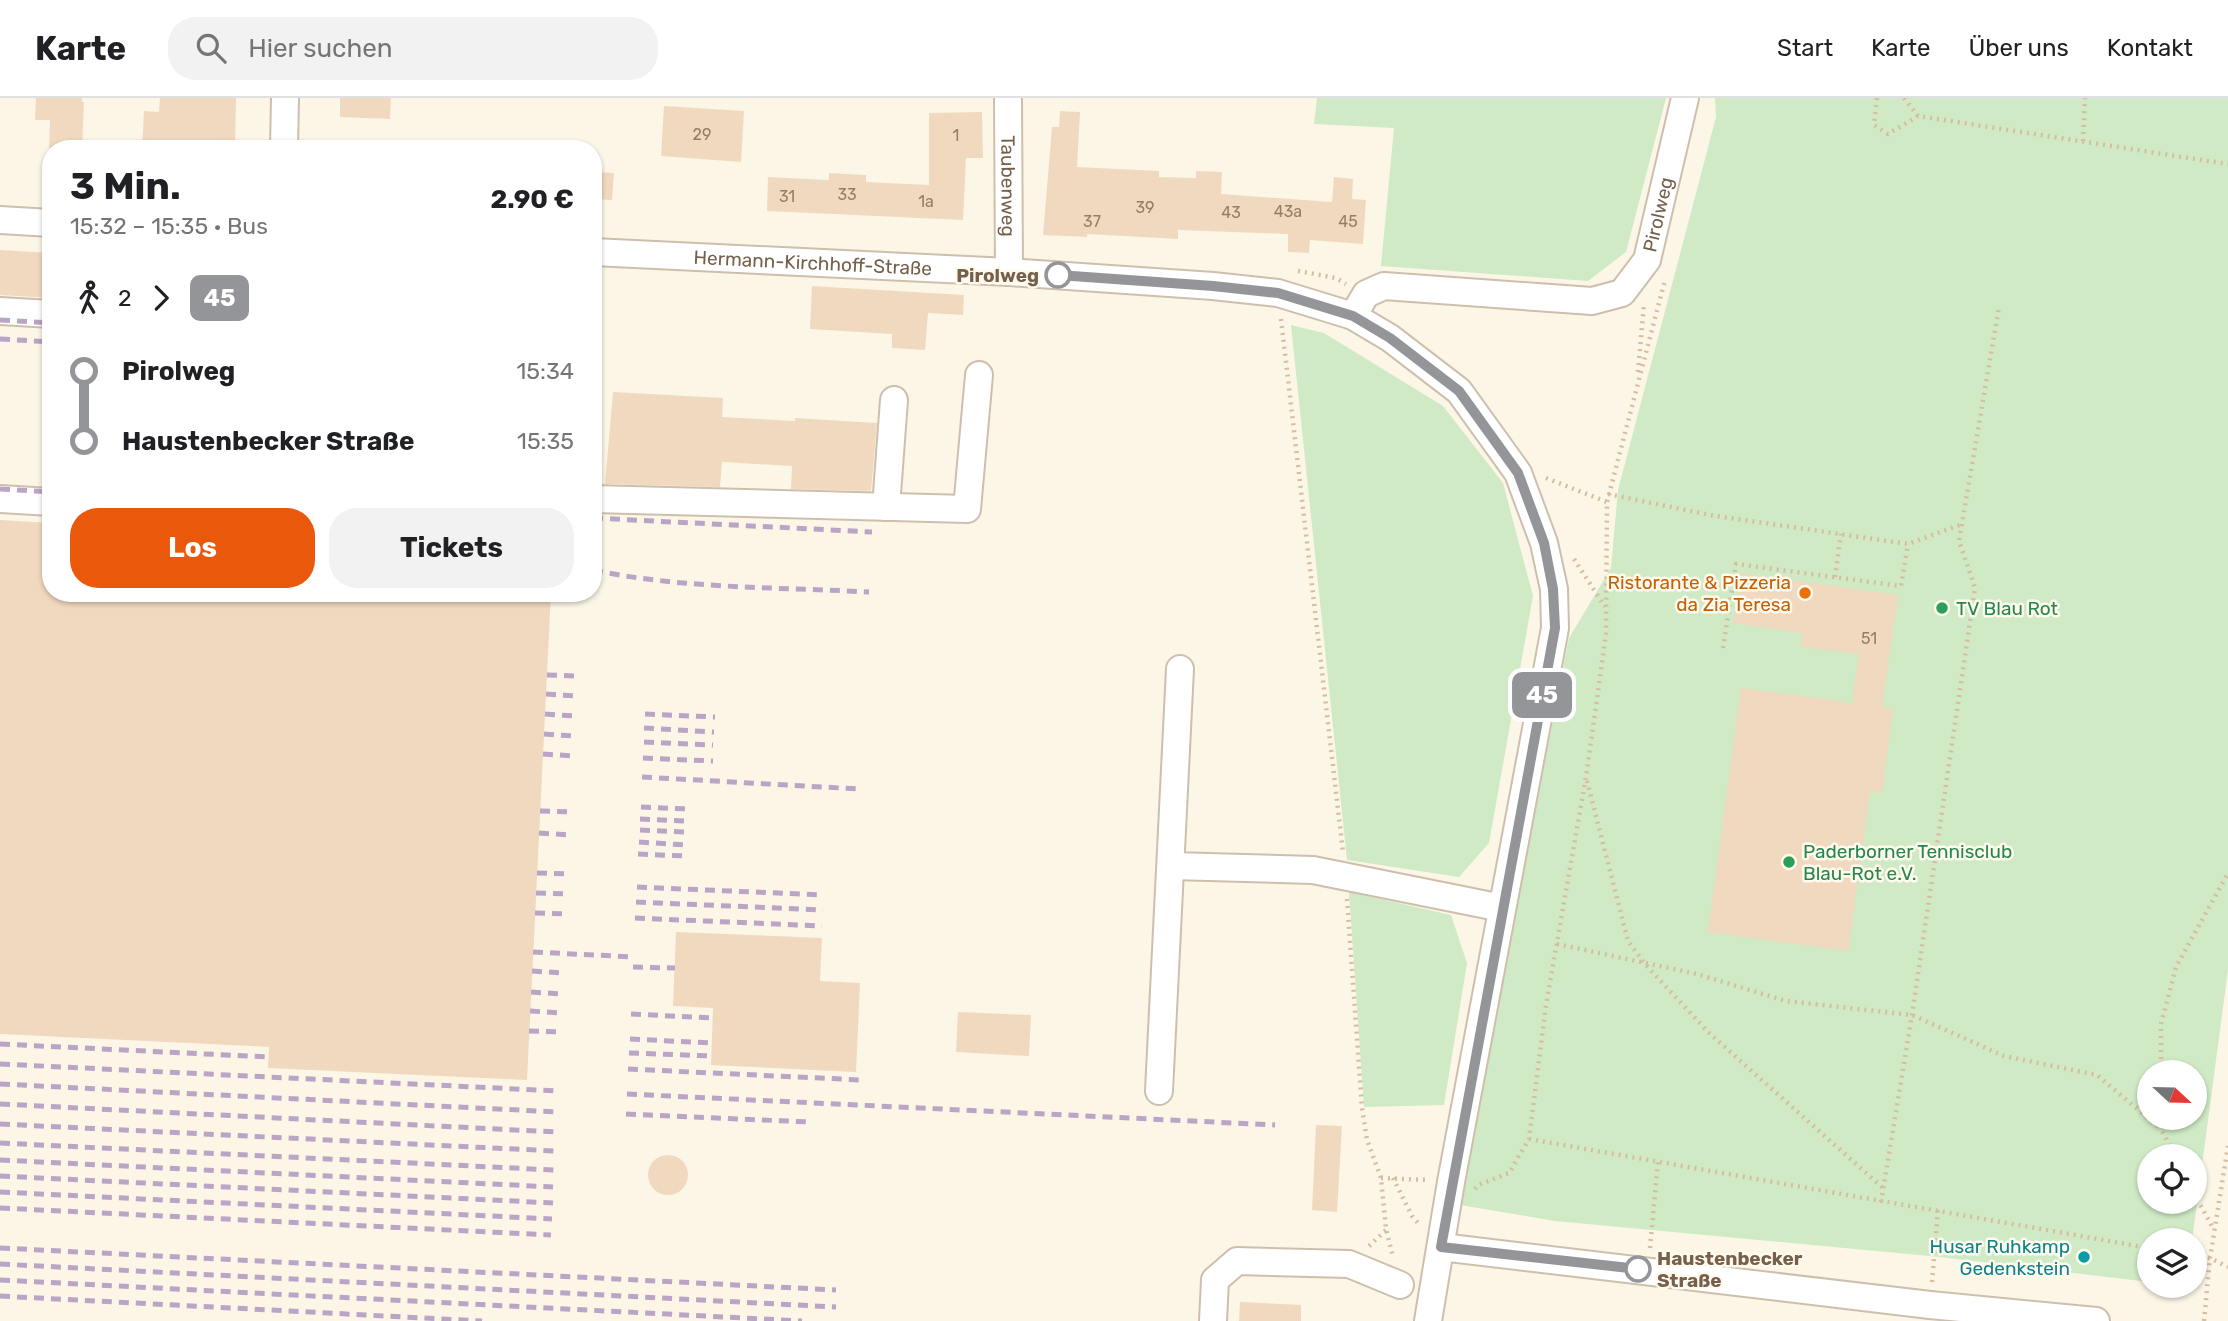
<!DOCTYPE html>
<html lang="de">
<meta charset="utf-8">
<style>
:root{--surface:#fff;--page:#f2f2f2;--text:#202124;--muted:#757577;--line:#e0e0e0;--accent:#ea580c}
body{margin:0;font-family:Rubik,sans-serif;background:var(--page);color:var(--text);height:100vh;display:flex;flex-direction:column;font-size:26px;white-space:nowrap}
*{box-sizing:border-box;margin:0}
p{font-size:23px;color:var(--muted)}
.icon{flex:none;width:38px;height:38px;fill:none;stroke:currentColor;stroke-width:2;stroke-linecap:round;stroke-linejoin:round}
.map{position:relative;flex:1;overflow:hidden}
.details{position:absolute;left:42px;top:42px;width:560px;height:462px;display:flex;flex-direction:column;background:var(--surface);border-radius:28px;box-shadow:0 2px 5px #0004}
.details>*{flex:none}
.badge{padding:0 14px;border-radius:10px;font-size:24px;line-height:46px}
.needle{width:46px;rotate:112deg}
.fabs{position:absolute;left:2137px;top:962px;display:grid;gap:14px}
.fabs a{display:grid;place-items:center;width:70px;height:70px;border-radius:50%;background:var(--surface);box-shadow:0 2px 5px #0004;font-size:35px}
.map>.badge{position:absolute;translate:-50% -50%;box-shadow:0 0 0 4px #fff}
.legs{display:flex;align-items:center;gap:10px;height:77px;padding:0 28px;font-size:23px}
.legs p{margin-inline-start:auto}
.headline{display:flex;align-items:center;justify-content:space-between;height:119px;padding:0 28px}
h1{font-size:38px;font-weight:700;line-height:52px}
.cta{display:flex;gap:14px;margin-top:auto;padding:14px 28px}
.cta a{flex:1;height:80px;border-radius:28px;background:var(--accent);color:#fff;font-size:28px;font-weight:700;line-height:80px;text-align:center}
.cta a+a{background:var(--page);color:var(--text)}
ul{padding:0 28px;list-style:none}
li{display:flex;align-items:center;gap:24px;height:70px;font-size:26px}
li i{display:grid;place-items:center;width:10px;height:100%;margin:0 9px;background:currentColor}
li i::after{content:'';width:18px;height:18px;margin:-9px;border:5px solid;border-radius:50%;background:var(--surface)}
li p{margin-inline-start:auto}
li:first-child i{background:linear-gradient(#0000 50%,currentColor 0)}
li:last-child i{background:linear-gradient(currentColor 50%,#0000 0)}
header{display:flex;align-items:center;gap:42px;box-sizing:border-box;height:98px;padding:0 35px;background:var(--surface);border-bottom:2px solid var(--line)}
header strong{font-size:33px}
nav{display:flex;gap:38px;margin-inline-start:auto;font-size:24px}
.search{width:490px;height:63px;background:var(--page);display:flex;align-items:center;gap:18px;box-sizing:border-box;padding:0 24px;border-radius:28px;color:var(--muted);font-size:26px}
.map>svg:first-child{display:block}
</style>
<header>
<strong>Karte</strong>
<div class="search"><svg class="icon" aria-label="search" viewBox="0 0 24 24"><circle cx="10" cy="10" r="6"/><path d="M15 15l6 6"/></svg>Hier suchen</div>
<nav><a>Start</a><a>Karte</a><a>Über uns</a><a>Kontakt</a></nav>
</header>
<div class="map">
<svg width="2228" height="1223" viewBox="0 0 2228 1223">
<rect width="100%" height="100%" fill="#fcf6e7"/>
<g fill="#cfeac5" fill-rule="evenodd">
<path d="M 1317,0 L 1666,0 L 1626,154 L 1588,183 L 1381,168 L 1394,30 L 1314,26 Z"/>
<path d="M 1715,0 L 2228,0 L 2228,872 L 2192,1143 L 2149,1143 L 2149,1184 L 1940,1159 L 1555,1123 L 1454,1106 L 1512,832 L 1569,540 L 1611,470 L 1618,392 L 1716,19 ZM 2149,975 L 2194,975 L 2194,1020 L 2149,1020 ZM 2149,1059 L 2194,1059 L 2194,1104 L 2149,1104 Z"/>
<path d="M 1291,227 L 1324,235 L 1443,308 L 1503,385 L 1533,498 L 1489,745 L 1459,779 L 1347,762 Z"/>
<path d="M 1349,794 L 1451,817 L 1467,865 L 1444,1007 L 1364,1009 Z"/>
</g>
<g fill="#f1d9bf">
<path d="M 36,0 L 82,0 L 82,4 L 84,4 L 82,51 L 49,51 L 50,22 L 35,22 Z"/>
<path d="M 160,0 L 236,0 L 235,51 L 142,51 L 144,13 L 159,14 Z"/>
<path d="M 340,0 L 391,0 L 390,21 L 340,19 Z"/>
<path d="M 664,8 L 744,13 L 741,64 L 661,58 Z"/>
<path d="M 1060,13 L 1080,14 L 1077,69 L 1159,73 L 1159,79 L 1196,80 L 1196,73 L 1222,74 L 1221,96 L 1332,104 L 1334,79 L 1353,81 L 1352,101 L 1366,102 L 1363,146 L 1310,142 L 1309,155 L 1288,154 L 1288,136 L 1178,132 L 1178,141 L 1087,136 L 1087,139 L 1043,137 L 1052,29 L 1059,29 Z"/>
<path d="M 982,14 L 983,60 L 966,60 L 963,122 L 767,113 L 768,79 L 829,82 L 829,75 L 866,77 L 866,84 L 929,87 L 929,15 Z"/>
<path d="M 593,74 L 614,75 L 612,102 L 593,101 Z"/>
<path d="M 0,152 L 51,155 L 51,200 L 0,197 Z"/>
<path d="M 812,188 L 964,197 L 963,217 L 928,215 L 925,252 L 892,250 L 892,236 L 810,231 Z"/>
<path d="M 613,294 L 723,300 L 722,319 L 795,323 L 795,320 L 877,325 L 871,393 L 791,391 L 792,368 L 722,364 L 720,389 L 605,386 Z"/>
<path d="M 0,422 L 51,425 L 51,495 L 551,495 L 527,982 L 268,970 L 269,949 L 0,936 Z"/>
<path d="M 1740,475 L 1898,497 L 1882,609 L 1893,611 L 1882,695 L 1870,693 L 1848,853 L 1708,834 L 1741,590 L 1852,605 L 1859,556 L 1801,549 L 1802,535 L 1733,525 Z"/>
<path d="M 676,834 L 822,840 L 820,883 L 860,885 L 856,974 L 711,967 L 713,910 L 673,908 Z"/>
<path d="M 958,914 L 1031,917 L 1029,958 L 956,954 Z"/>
<path d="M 1316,1027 L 1342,1028 L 1337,1114 L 1312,1112 Z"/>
<circle cx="668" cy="1077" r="20"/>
<path d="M 1240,1204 L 1301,1207 L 1301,1223 L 1239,1223 Z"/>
</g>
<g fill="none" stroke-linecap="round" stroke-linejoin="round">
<defs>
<g id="minor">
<path id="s1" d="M 1008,0 L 1009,174"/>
<path d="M 284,51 L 285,0"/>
<path d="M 0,122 L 51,125"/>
<path id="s2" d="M 593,154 L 1009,174 L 1213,188 L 1278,195 L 1353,218 L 1390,240 L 1459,293 L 1518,375 L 1544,445 L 1554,491 L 1555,530 L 1451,1084 L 1428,1223"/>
<path d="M 0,213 L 51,216"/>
<path id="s3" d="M 1353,218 L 1366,196 L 1384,188 L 1592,203 L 1622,195 L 1647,162 L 1685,0"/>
<path d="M 0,401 L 51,404"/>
<path d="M 593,401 L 967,411 L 979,277"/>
<path d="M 886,409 L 894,302"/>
<path d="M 1172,768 L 1313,772 L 1502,810"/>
<path d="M 1159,993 L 1180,571"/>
<path d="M 1441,1149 L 1930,1207 L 2096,1223"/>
<path d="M 1213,1223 L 1215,1182 L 1237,1163 L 1349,1166 L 1400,1187"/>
</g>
</defs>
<use href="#minor" stroke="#cebfad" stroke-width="30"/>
<g stroke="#d6bda2" stroke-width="4.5" stroke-dasharray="2 5" stroke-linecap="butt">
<path d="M 1877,0 L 1874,27 L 1888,36 L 1918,18 L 2228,66"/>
<path d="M 1904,0 L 1918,18"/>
<path d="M 2083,43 L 2085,0"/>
<path d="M 1298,173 L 1336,180 L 1346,186"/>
<path d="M 1281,221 L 1343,754"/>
<path d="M 1638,274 L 1644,206"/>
<path d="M 1546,380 L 1607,404"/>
<path d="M 1608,396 L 1710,417 L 1908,446 L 1962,426"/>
<path d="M 1574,461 L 1605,509"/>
<path d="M 1835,479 L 1841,436"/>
<path d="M 1723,550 L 1736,466 L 1901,488 L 1908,446"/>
<path d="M 1587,683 L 1628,843 L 1645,866 L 1708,934 L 1883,1090"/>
<path d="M 1347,801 L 1362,1010 L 1367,1042 L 1381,1080 L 1386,1131 L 1393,1159"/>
<path d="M 1557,846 L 1697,876 L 1786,903 L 1912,917 L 2004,958 L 2097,977 L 2161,1031"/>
<path d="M 2161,975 L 2161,926 L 2176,869 L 2228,775"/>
<path d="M 2161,1020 L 2161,1031 L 2176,1059"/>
<path d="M 1529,1041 L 2149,1150"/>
<path d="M 1381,1080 L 1429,1082"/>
<path d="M 1393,1080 L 1412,1118 L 1418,1125"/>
<path d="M 1475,1091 L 1478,1087 L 1509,1075 L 1529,1041 L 1546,907 L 1586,679 L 1606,536 L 1607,404 L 1665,182"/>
<path d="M 2194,1095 L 2214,1132"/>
<path d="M 1881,1104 L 1912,917 L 1975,490 L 1959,443 L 1999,209"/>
<path d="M 1369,1148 L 1386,1132"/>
<path d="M 1650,1150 L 1658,1064"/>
<path d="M 2194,1158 L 2210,1160 L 2228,1169"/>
<path d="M 1932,1184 L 1938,1112"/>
<path d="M 2204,1223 L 2210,1160 L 2228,1048"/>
</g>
<use href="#minor" stroke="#fff" stroke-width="26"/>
<g stroke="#bba5c6" stroke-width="5" stroke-dasharray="10 7" stroke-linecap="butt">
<path d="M 0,222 L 51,225"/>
<path d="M 0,241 L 51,244"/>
<path d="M 0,391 L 51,394"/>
<path d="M 593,420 L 872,434"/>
<path d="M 593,472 C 683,491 777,489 869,494"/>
<path d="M 547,577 L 577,578"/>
<path d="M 546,596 L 576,598"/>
<path d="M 545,616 L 575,618"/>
<path d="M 645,616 L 715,619"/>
<path d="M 644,630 L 714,634"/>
<path d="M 544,636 L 574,638"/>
<path d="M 644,644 L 713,647"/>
<path d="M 543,656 L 574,658"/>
<path d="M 643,660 L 713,663"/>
<path d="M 642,679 L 859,691"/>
<path d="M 641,709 L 688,711"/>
<path d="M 540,713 L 571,714"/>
<path d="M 640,721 L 686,723"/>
<path d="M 640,732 L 686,734"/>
<path d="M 539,735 L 570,737"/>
<path d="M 639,744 L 685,747"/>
<path d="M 638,756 L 685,758"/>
<path d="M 537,775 L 568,776"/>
<path d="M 637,789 L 823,797"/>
<path d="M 536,795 L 567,796"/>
<path d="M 636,804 L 823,812"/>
<path d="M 535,815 L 566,816"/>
<path d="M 635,820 L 822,828"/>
<path d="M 533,854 L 634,859"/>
<path d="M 633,869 L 675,870"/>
<path d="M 532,873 L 563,875"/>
<path d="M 531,894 L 562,896"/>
<path d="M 530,913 L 562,915"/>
<path d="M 631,916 L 713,920"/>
<path d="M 529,933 L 561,934"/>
<path d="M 630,941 L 712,945"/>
<path d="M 0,946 L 268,959"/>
<path d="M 629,955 L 711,958"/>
<path d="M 0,966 L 558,993"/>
<path d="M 628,971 L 861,982"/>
<path d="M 0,986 L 557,1014"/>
<path d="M 627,996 L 1275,1027"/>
<path d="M 0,1006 L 556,1034"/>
<path d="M 626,1016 L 809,1024"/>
<path d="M 0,1026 L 555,1053"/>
<path d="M 0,1045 L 554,1072"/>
<path d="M 0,1062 L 553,1089"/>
<path d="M 0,1078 L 553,1105"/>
<path d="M 0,1094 L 552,1121"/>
<path d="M 0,1110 L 551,1137"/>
<path d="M 0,1150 L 836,1192"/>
<path d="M 0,1166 L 836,1209"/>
<path d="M 0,1182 L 802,1223"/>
<path d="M 0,1198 L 482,1223"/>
</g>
</g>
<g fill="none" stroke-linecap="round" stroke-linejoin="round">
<defs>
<path id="line-1" d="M 1058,177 L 1213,188 L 1278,195 L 1353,218 L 1390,240 L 1459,293 L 1518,375 L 1544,445 L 1553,491 L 1555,530 L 1441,1149 L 1638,1171"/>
</defs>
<use href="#line-1" stroke="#fff" stroke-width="16"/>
<use href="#line-1" stroke="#949599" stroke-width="10"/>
</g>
<g fill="#fff" stroke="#949599" stroke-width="3.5">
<circle cx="1058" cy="177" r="12"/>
<circle cx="1638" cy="1171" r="12"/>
</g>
<circle fill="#e8710a" stroke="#fffaed" stroke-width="2.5" cx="1805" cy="495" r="7"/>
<g fill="#2e9e5b" stroke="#fffaed" stroke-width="2.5">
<circle cx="1942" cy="510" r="7"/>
<circle cx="1789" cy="764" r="7"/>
</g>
<circle fill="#0f9aa8" stroke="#fffaed" stroke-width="2.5" cx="2084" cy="1159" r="7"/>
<g text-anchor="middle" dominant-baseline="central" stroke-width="5" stroke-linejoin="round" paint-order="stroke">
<g font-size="16" fill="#947e69">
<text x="702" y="36">29</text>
<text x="956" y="37">1</text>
<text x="847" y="96">33</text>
<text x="787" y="98">31</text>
<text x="926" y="103">1a</text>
<text x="1145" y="109">39</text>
<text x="1288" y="113">43a</text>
<text x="1231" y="114">43</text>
<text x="1092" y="123">37</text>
<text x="1348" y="123">45</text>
<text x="1869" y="540">51</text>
</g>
<g font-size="19" fill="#75604c" stroke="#fffaed">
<text stroke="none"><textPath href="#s1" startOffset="88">Taubenweg</textPath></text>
<text stroke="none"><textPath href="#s3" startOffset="373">Pirolweg</textPath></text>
<text stroke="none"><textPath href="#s2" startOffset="220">Hermann-Kirchhoff-Straße</textPath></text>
</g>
<g font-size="19" font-weight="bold" fill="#75604c" stroke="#fffaed" text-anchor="end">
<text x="1039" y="177">Pirolweg</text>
<text x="1657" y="1160" text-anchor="start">Haustenbecker<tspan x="1657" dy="22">Straße</tspan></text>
</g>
<g font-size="19" fill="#c56008" stroke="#fffaed" text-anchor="end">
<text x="1791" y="484">Ristorante &amp; Pizzeria<tspan x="1791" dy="22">da Zia Teresa</tspan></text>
</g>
<g font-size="19" fill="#27864d" stroke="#fffaed" text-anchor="start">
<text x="1956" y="510">TV Blau Rot</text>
<text x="1803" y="753">Paderborner Tennisclub<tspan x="1803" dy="22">Blau-Rot e.V.</tspan></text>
</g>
<g font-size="19" fill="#0d838f" stroke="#fffaed" text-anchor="end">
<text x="2070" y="1148">Husar Ruhkamp<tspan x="2070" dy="22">Gedenkstein</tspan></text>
</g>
</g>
</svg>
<div class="fabs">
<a><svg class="needle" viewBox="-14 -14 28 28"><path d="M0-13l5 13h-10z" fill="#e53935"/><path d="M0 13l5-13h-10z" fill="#757577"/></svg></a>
<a><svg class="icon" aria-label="locate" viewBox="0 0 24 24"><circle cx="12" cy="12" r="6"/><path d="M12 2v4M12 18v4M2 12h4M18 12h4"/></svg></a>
<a><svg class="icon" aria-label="layers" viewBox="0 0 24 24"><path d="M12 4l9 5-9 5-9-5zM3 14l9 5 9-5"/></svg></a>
</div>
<b class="badge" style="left:1542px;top:597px;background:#949599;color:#fff">45</b>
<section class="details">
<div class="headline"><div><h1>3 Min.</h1><p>15:32 – 15:35 · Bus</p></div><b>2.90 €</b></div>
<div class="legs"><svg class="icon" aria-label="walk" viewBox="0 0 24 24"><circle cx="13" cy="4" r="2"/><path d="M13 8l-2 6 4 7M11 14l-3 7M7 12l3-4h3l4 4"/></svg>2<svg class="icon" aria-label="forward" viewBox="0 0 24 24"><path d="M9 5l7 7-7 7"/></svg><b class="badge" style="background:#949599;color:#fff">45</b></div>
<ul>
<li><i style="color:#949599"></i><b>Pirolweg</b><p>15:34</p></li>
<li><i style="color:#949599"></i><b>Haustenbecker Straße</b><p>15:35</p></li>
</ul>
<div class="cta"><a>Los</a><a>Tickets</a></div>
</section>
</div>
